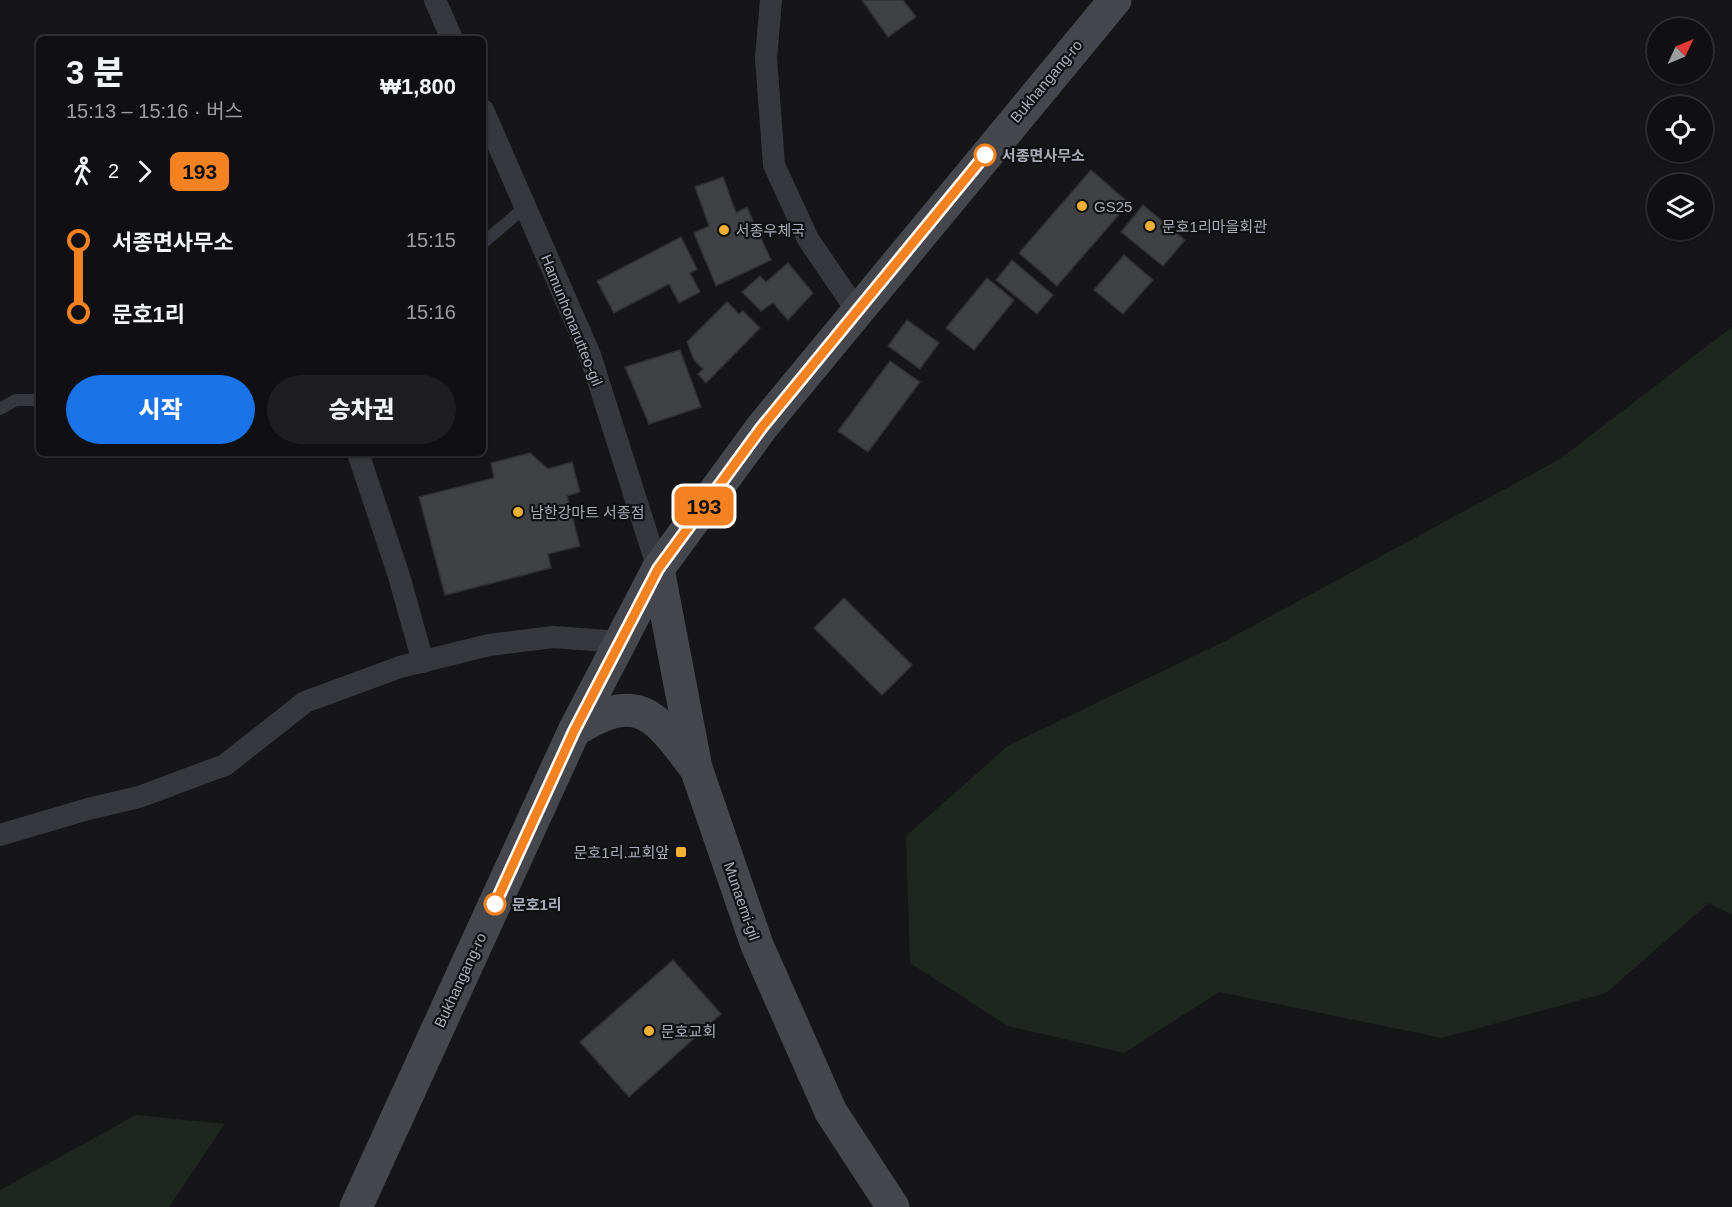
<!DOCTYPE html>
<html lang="ko">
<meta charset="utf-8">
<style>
:root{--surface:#101012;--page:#1e1e20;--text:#f1f3f6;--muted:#9c9d9f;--line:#303032;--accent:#1a73e8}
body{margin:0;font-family:Helvetica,"Noto Sans KR",sans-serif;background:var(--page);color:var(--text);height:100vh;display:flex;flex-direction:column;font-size:22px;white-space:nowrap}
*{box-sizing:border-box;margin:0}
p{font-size:20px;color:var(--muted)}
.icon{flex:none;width:33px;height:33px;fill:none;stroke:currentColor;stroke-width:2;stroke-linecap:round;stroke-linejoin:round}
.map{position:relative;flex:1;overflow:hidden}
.details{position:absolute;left:36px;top:36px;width:450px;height:420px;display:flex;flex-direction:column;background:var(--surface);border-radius:9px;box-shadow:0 2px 4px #0004,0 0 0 2px var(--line)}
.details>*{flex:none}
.badge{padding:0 12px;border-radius:9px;font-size:21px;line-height:39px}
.needle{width:39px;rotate:46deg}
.tools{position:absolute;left:1647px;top:18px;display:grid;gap:12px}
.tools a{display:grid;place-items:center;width:66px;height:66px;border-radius:50%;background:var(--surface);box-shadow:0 2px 4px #0004,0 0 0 2px var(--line);font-size:30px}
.map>.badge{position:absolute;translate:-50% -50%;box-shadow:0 0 0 3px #fff}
.legs{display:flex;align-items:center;gap:9px;height:66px;padding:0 30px;font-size:20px}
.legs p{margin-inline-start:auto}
.summary{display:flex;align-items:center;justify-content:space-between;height:102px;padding:0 30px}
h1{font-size:33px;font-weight:800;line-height:45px}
.primary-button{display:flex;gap:12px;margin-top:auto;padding:12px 30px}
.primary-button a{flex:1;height:69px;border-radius:36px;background:var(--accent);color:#fff;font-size:24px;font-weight:800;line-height:69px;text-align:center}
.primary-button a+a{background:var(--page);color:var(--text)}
ul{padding:0 30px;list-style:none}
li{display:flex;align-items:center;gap:21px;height:72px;font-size:22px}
li i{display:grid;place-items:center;width:9px;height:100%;margin:0 8px;background:currentColor}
li i::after{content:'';width:15px;height:15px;margin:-8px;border:4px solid;border-radius:50%;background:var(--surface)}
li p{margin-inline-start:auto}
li:first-child i{background:linear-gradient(#0000 50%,currentColor 0)}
li:last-child i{background:linear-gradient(currentColor 50%,#0000 0)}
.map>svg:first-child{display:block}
</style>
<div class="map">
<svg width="1732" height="1207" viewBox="0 0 1732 1207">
<rect width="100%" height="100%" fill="#161618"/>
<g fill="#1e261f">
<path d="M 1732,327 L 1732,915 L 1709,903 L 1606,993 L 1442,1038 L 1219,992 L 1124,1053 L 1008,1026 L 910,963 L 906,836 L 1009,745 L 1223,642 L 1560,459 Z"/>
<path d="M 136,1115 L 225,1124 L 169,1207 L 0,1207 L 0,1190 Z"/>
</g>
<g fill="#404145" stroke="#303034" stroke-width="1.5">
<path d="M 862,0 L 903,0 L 916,17 L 888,37 Z"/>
<path d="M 1091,170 L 1129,203 L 1057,286 L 1019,253 Z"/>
<path d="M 723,177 L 736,213 L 747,207 L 771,260 L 716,286 L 694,233 L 709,226 L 695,187 Z"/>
<path d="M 1143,205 L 1185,240 L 1163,266 L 1121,232 Z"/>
<path d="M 681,237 L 697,269 L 690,273 L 700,292 L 679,303 L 669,284 L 614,313 L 597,281 Z"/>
<path d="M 1124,255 L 1153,280 L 1123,314 L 1094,290 Z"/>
<path d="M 1012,260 L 1053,295 L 1037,314 L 996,280 Z"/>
<path d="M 788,263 L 813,293 L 788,320 L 773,303 L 761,311 L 742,292 L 760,276 L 766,282 Z"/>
<path d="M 987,278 L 1014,300 L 974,350 L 946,328 Z"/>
<path d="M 727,302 L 739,314 L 743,311 L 760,328 L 706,383 L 698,374 L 703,369 L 694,360 L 687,342 Z"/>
<path d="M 907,320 L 939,343 L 920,369 L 888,346 Z"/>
<path d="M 680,350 L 701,407 L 649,424 L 625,367 Z"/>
<path d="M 890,361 L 920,382 L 868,452 L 838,431 Z"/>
<path d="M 530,453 L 548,469 L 572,462 L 580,492 L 567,496 L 580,546 L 548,554 L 551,568 L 445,595 L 419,497 L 494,478 L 491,463 Z"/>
<path d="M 844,598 L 912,665 L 882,695 L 814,628 Z"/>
<path d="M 673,960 L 721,1014 L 629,1097 L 580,1042 Z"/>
</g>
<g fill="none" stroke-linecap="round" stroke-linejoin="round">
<g stroke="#37383d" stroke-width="12">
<path d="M 483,243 L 525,207"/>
<path d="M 0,409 L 16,400 L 39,400"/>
</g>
<g stroke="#37383d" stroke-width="22">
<path d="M 435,0 L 452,39"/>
<path d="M 771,0 L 766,58 L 774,165 L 808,239 L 857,311"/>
<path d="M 483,110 L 590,355 L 658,569"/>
<path d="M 358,453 L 399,576 L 423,662"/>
<path d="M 0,835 L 88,809 L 139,797 L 225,765 L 305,702 L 400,667 L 489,645 L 553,637 L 620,642"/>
</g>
<g stroke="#45474d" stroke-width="33">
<path d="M 658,569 L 696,768 L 757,945 L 831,1112 L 893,1207"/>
<path d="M 574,731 C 636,691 654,712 693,765"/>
<path d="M 356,1207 L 574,731 L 658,569 L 762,427 L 1115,0"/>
</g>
</g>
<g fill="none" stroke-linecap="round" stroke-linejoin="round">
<defs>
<path id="line-1" d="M 495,904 L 574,731 L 658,569 L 762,427 L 985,155"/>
</defs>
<use href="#line-1" stroke="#fff" stroke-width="14"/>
<use href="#line-1" stroke="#f58220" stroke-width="9"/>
</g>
<g fill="#fff" stroke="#f58220" stroke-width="3">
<circle cx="985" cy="155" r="10"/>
<circle cx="495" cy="904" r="10"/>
</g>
<g fill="#f2b134" stroke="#111113" stroke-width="2">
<circle cx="1082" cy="206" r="6"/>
<circle cx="1150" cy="226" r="6"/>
<circle cx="724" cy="230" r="6"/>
<circle cx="518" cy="512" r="6"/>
<rect x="675" y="846" width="12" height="12" rx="3"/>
<circle cx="649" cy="1031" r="6"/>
</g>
<g text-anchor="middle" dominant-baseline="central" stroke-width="4.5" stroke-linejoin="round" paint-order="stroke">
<g font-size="15" fill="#a8adb8" stroke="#111113">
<text transform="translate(1046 81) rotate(-50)">Bukhangang-ro</text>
<text transform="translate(572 320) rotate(68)">Hamunhonarutteo-gil</text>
<text transform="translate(742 901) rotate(71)">Munaemi-gil</text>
<text transform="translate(460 980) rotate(-65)">Bukhangang-ro</text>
</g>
<g font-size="15" font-weight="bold" fill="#a8adb8" stroke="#111113" text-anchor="start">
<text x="1002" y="155">서종면사무소</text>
<text x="512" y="904">문호1리</text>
</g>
<g font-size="15" fill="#a8adb8" stroke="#111113" text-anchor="start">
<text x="1094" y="206">GS25</text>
<text x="1162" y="226">문호1리마을회관</text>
<text x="736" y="230">서종우체국</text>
<text x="530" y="512">남한강마트 서종점</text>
<text x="669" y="852" text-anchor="end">문호1리.교회앞</text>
<text x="661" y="1031">문호교회</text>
</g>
</g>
</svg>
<div class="tools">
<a><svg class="needle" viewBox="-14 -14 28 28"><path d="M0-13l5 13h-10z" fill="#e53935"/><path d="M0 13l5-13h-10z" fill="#9c9d9f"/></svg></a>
<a><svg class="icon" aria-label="locate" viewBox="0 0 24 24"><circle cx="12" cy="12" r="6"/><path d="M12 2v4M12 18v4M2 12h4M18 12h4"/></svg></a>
<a><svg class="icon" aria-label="layers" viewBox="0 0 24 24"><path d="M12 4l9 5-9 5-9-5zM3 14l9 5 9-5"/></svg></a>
</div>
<b class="badge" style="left:704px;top:506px;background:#f58220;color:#111">193</b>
<section class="details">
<div class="summary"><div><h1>3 분</h1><p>15:13 – 15:16 · 버스</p></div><b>₩1,800</b></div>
<div class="legs"><svg class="icon" aria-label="walk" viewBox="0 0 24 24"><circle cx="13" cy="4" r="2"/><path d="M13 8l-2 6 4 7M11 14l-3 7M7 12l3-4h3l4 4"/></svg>2<svg class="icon" aria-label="forward" viewBox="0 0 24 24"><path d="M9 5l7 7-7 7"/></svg><b class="badge" style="background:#f58220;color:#111">193</b></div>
<ul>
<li><i style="color:#f58220"></i><b>서종면사무소</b><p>15:15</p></li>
<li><i style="color:#f58220"></i><b>문호1리</b><p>15:16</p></li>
</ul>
<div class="primary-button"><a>시작</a><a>승차권</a></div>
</section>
</div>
